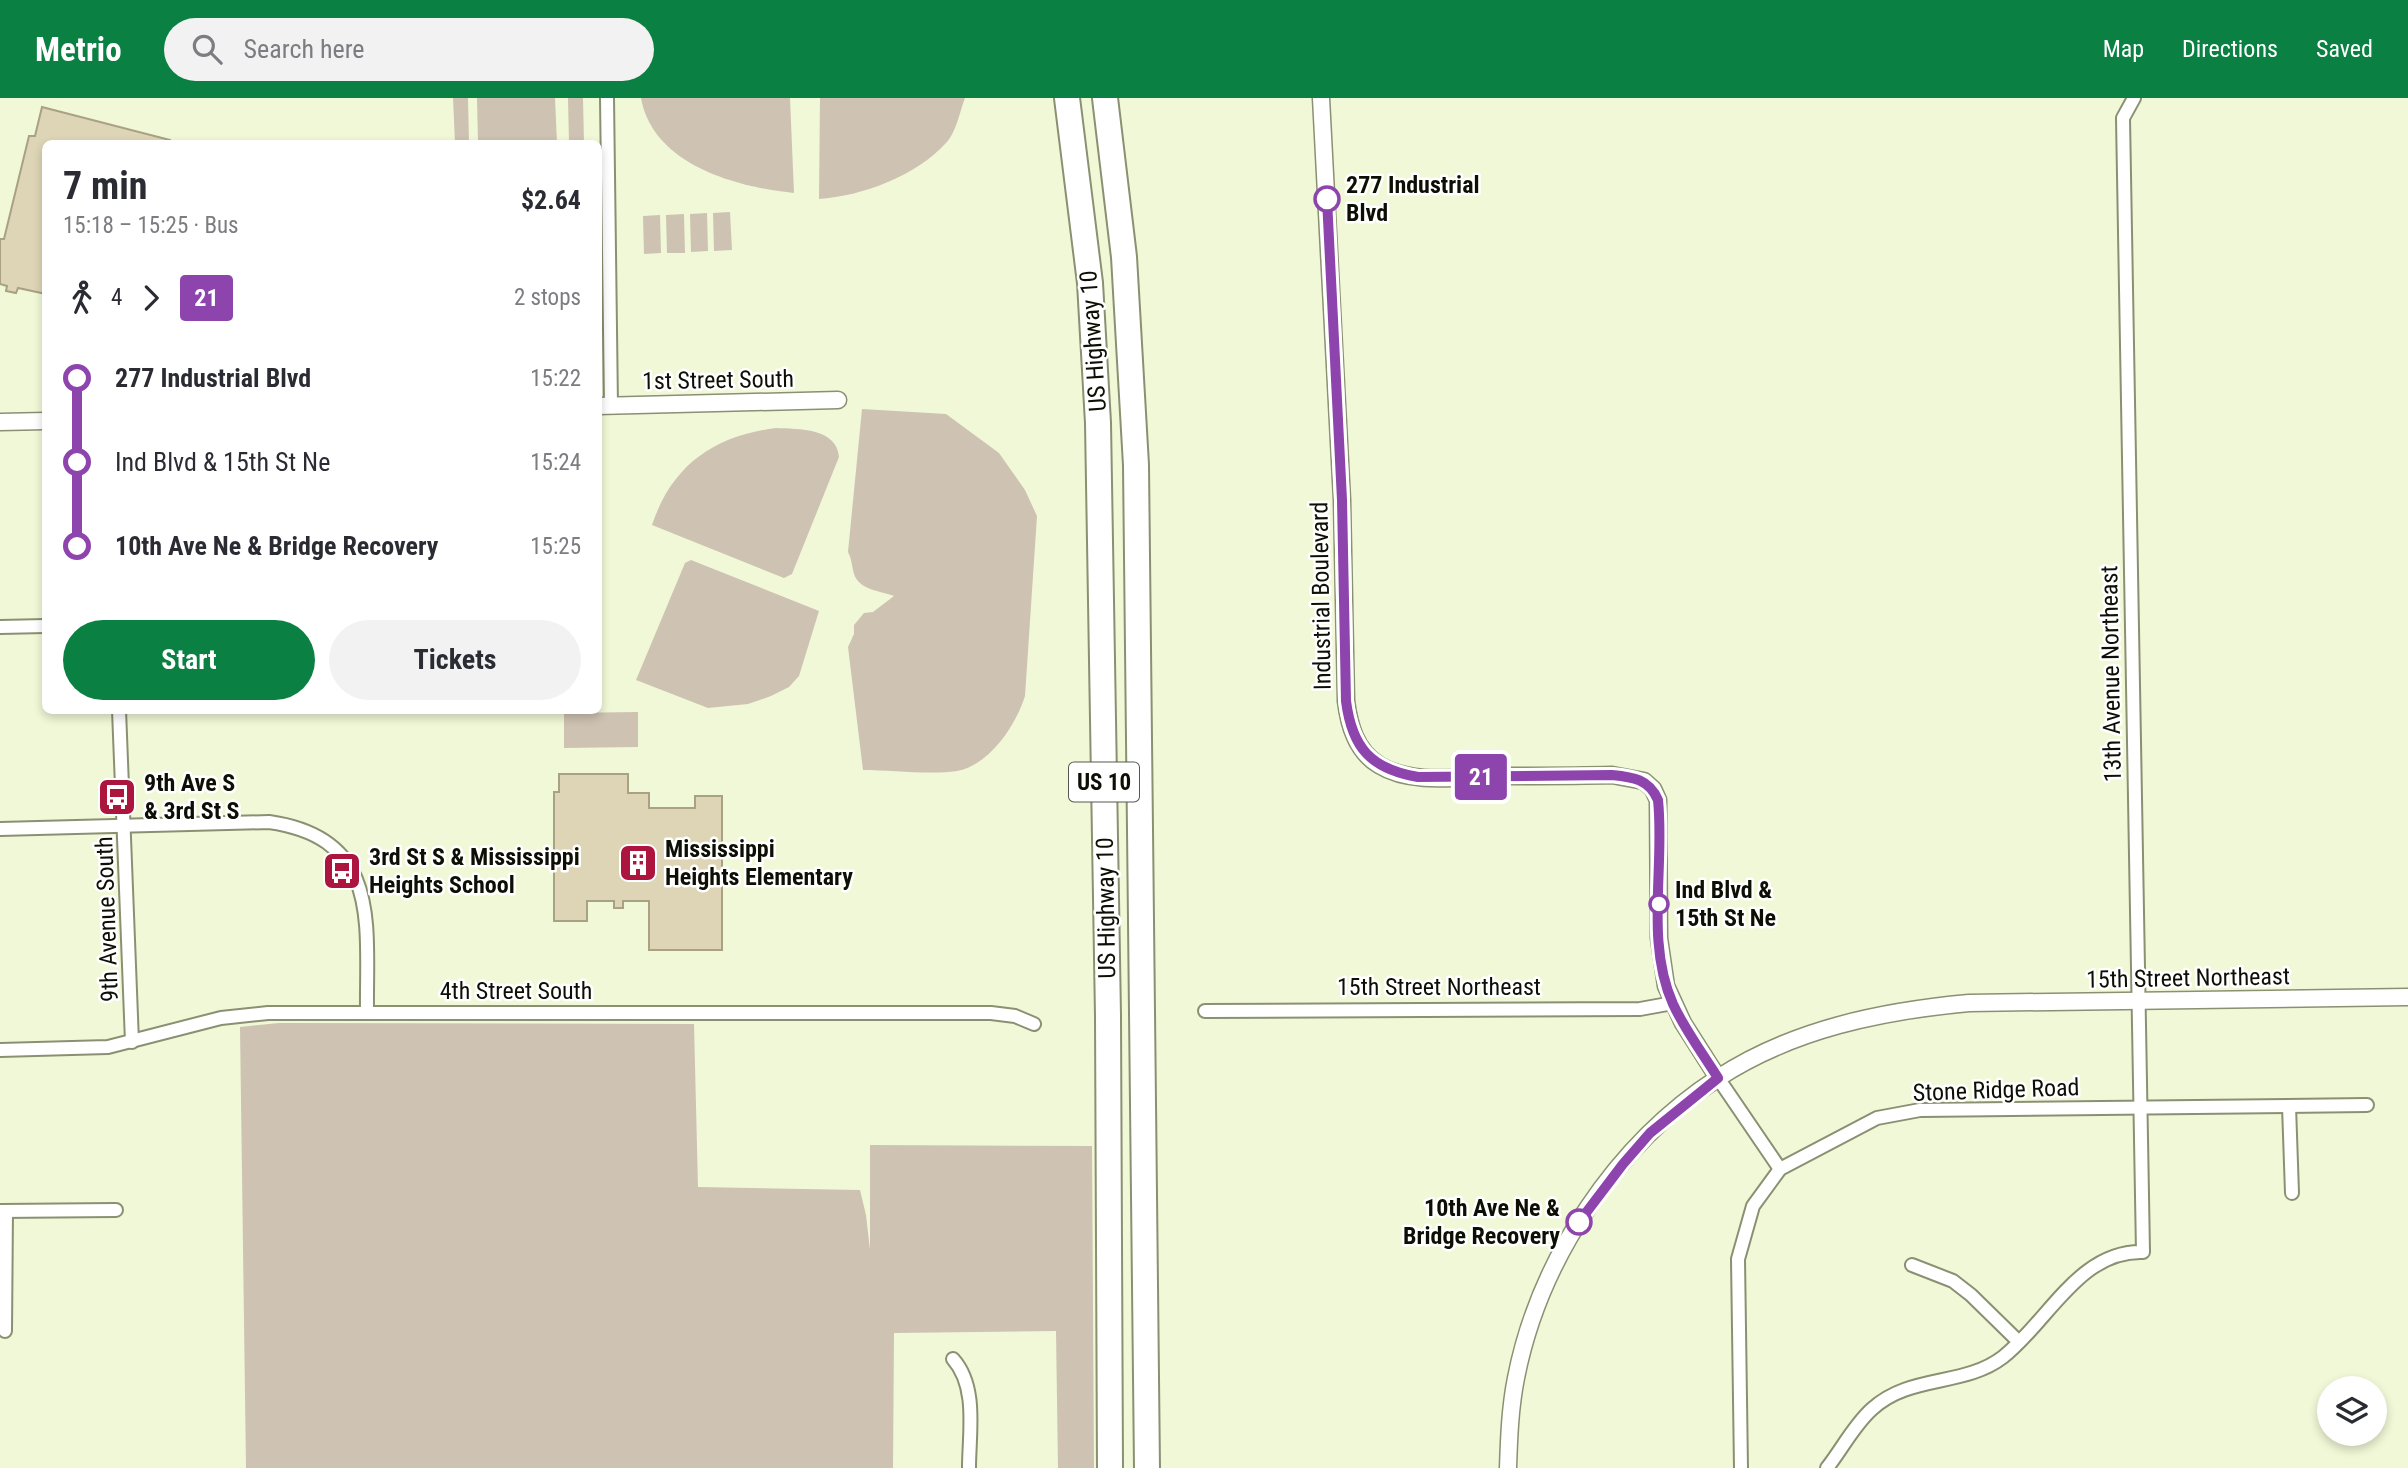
<!DOCTYPE html>
<meta charset="utf-8">
<style>
:root{--surface:#fff;--page:#f2f2f3;--text:#2b2b33;--muted:#7c7c81;--accent:#0b8043}
body{margin:0;font-family:"Roboto Condensed",sans-serif;background:var(--page);color:var(--text);height:100vh;display:flex;flex-direction:column;font-size:26px;white-space:nowrap}
*{box-sizing:border-box;margin:0}
p{font-size:23px;color:var(--muted)}
.icon{flex:none;width:38px;height:38px;fill:none;stroke:currentColor;stroke-width:2;stroke-linecap:round;stroke-linejoin:round}
.map{position:relative;flex:1;overflow:hidden}
.drawer{position:absolute;left:42px;top:42px;width:560px;height:574px;display:flex;flex-direction:column;background:var(--surface);border-radius:10px;box-shadow:0 4px 10px #0003}
.drawer>*{flex:none}
.badge{padding:0 14px;border-radius:5px;font-size:24px;line-height:46px}
.controls{position:absolute;left:2317px;top:1278px;display:grid;gap:14px}
.controls a{display:grid;place-items:center;width:70px;height:70px;border-radius:50%;background:var(--surface);box-shadow:0 4px 10px #0003;font-size:35px}
.map>.badge{position:absolute;translate:-50% -50%;box-shadow:0 0 0 4px #fff}
.legs{display:flex;align-items:center;gap:10px;height:77px;padding:0 21px;font-size:23px}
.legs p{margin-inline-start:auto}
.head{display:flex;align-items:center;justify-content:space-between;height:119px;padding:0 21px}
h1{font-size:38px;font-weight:700;line-height:52px}
.primary-button{display:flex;gap:14px;margin-top:auto;padding:14px 21px}
.primary-button a{flex:1;height:80px;border-radius:42px;background:var(--accent);color:#fff;font-size:28px;font-weight:700;line-height:80px;text-align:center}
.primary-button a+a{background:var(--page);color:var(--text)}
ul{padding:0 21px;list-style:none}
li{display:flex;align-items:center;gap:24px;height:84px;font-size:26px}
li i{display:grid;place-items:center;width:10px;height:100%;margin:0 9px;background:currentColor}
li i::after{content:'';width:18px;height:18px;margin:-9px;border:5px solid;border-radius:50%;background:var(--surface)}
li p{margin-inline-start:auto}
li:first-child i{background:linear-gradient(#0000 50%,currentColor 0)}
li:last-child i{background:linear-gradient(currentColor 50%,#0000 0)}
header{display:flex;align-items:center;gap:42px;box-sizing:border-box;height:98px;padding:0 35px;background:var(--accent);color:#fff}
header strong{font-size:33px}
nav{display:flex;gap:38px;margin-inline-start:auto;font-size:24px}
.search{width:490px;height:63px;background:var(--page);display:flex;align-items:center;gap:18px;box-sizing:border-box;padding:0 24px;border-radius:38px;color:var(--muted);font-size:26px}
.map>svg:first-child{display:block}
</style>
<header>
<strong>Metrio</strong>
<div class="search"><svg class="icon" aria-label="search" viewBox="0 0 24 24"><circle cx="10" cy="10" r="6"/><path d="M15 15l6 6"/></svg>Search here</div>
<nav><a>Map</a><a>Directions</a><a>Saved</a></nav>
</header>
<div class="map">
<svg width="2408" height="1370" viewBox="0 0 2408 1370">
<rect width="100%" height="100%" fill="#f1f8d7"/>
<g fill="#cec2b2">
<path d="M 453,0 L 468,0 L 469,45 L 455,45 Z"/>
<path d="M 477,0 L 555,0 L 557,45 L 478,45 Z"/>
<path d="M 568,0 L 583,0 L 584,45 L 569,45 Z"/>
<path d="M 641,0 L 790,0 L 794,95 C 736,89 653,67 641,0 Z"/>
<path d="M 820,0 L 965,0 C 960,13 956,35 946,45 C 916,78 862,98 819,101 Z"/>
<path d="M 730,114 L 732,152 L 714,153 L 713,115 Z"/>
<path d="M 707,115 L 708,153 L 691,154 L 690,116 Z"/>
<path d="M 684,116 L 685,155 L 667,155 L 666,117 Z"/>
<path d="M 660,117 L 661,155 L 644,156 L 643,118 Z"/>
<path d="M 862,311 L 946,316 L 999,355 L 1025,392 L 1037,418 L 1025,598 C 1016,627 990,667 957,673 C 931,677 890,672 863,672 L 848,549 L 854,536 L 854,527 L 864,515 L 873,514 L 894,498 C 881,493 859,492 854,476 C 852,469 852,462 848,454 Z"/>
<path d="M 776,330 C 799,331 837,330 839,359 L 792,476 L 784,480 L 652,427 C 672,367 714,338 776,330 Z"/>
<path d="M 691,462 L 819,513 L 799,578 L 789,589 L 771,598 L 748,606 L 708,610 L 636,582 L 685,465 Z"/>
<path d="M 638,614 L 638,649 L 564,650 L 564,615 Z"/>
<path d="M 279,925 L 694,926 L 698,1089 L 860,1092 L 866,1117 L 870,1152 L 870,1047 L 1092,1048 L 1094,1370 L 1058,1370 L 1056,1233 L 894,1235 L 893,1370 L 246,1370 L 240,929 Z"/>
</g>
<g fill="#ddd5b5" stroke="#a8a182" stroke-width="2">
<path d="M 42,9 L 170,42 L 170,46 L 46,46 L 46,196 L 18,190 L 16,195 L 6,193 L 7,188 L 0,186 L 0,141 L 4,141 L 29,38 L 35,38 Z"/>
<path d="M 559,676 L 628,676 L 628,695 L 649,695 L 649,710 L 695,710 L 695,698 L 722,698 L 722,852 L 649,852 L 649,803 L 623,803 L 623,810 L 614,810 L 614,803 L 587,803 L 587,823 L 554,823 L 554,694 L 559,694 Z"/>
</g>
<g fill="none" stroke-linecap="round" stroke-linejoin="round">
<defs>
<g id="minor">
<path d="M 607,0 L 611,308"/>
<path d="M 0,529 L 46,528"/>
<path d="M 119,612 L 132,944"/>
<path d="M 0,731 L 269,724 C 382,740 366,827 367,914"/>
<path d="M 1205,913 L 1640,911 L 1673,905"/>
<path d="M 0,952 L 108,949 L 221,920 L 268,915 L 991,915 L 1015,918 L 1034,926"/>
<path d="M 1718,980 L 1780,1071"/>
<path d="M 2289,1008 L 2292,1095"/>
<path d="M 0,1113 L 116,1112"/>
<path d="M 1912,1167 L 1953,1183 L 1971,1197 L 2019,1244"/>
<path d="M 5,1233 L 6,1113"/>
<path d="M 953,1261 C 978,1289 969,1335 969,1370"/>
<path d="M 1741,1370 L 1738,1161 L 1753,1108 L 1780,1071 L 1877,1020 L 1920,1012 L 2367,1007"/>
<path d="M 1827,1370 C 1842,1351 1854,1327 1872,1311 C 1910,1276 1964,1289 2003,1259 C 2048,1224 2079,1152 2143,1154 L 2123,20 L 2134,0"/>
</g>
<g id="tertiary">
<path d="M 1321,0 L 1342,402 L 1346,603 C 1349,627 1356,653 1379,667 C 1411,687 1458,679 1494,678 C 1534,678 1573,678 1612,677 L 1644,683 L 1653,691 L 1658,702 L 1659,840 L 1666,888 L 1683,925 L 1718,980"/>
<path d="M 598,308 L 838,302"/>
<path d="M 0,324 L 46,323"/>
<path d="M 1508,1370 C 1509,1340 1510,1310 1516,1280 C 1539,1162 1616,1046 1718,980 C 1793,931 1882,913 1969,905 L 2408,899"/>
</g>
<g id="motorway">
<path d="M 1067,0 L 1090,185 L 1098,325 L 1108,918 L 1110,1370"/>
<path d="M 1105,0 L 1124,159 L 1136,367 L 1147,1370"/>
</g>
</defs>
<use href="#minor" stroke="#8a9072" stroke-width="16"/>
<use href="#tertiary" stroke="#8a9072" stroke-width="19"/>
<use href="#motorway" stroke="#8a9072" stroke-width="28"/>
<use href="#minor" stroke="#fff" stroke-width="12"/>
<use href="#tertiary" stroke="#fff" stroke-width="16"/>
<use href="#motorway" stroke="#fff" stroke-width="24"/>
</g>
<g fill="none" stroke-linecap="round" stroke-linejoin="round">
<defs>
<path id="line-1" d="M 1327,101 L 1342,402 L 1346,603 C 1352,650 1371,671 1418,679 L 1612,677 C 1633,679 1649,681 1658,702 C 1665,768 1645,844 1673,906 C 1685,932 1703,956 1718,980 L 1650,1035 L 1623,1066 L 1579,1124"/>
</defs>
<use href="#line-1" stroke="#fff" stroke-width="16"/>
<use href="#line-1" stroke="#8e44ad" stroke-width="10"/>
</g>
<defs>
<symbol id="bus-square" viewBox="-11 -11 22 22"><rect x="-9" y="-9" width="18" height="18" rx="4" fill="#ac163e" stroke="#fff"/><path d="M-5-6H5V4H4V6H2V4H-2V6H-4V4H-5ZM-3.5-4V0h7V-4ZM-3.5 1.2v1.5H-2V1.2ZM2 1.2v1.5H3.5V1.2Z" fill="#fff"/></symbol>
<symbol id="building-square" viewBox="-11 -11 22 22"><rect x="-9" y="-9" width="18" height="18" rx="4" fill="#ac163e" stroke="#fff"/><path d="M-4-6H4V6H1V3H-1V6H-4ZM-2.5-4.3h1.7v1.8h-1.7ZM.8-4.3h1.7v1.8H.8ZM-2.5-1h1.7V.8h-1.7ZM.8-1h1.7V.8H.8Z" fill="#fff"/></symbol>
</defs>
<g fill-rule="evenodd">
<use href="#bus-square" x="95" y="677" width="44" height="44"/>
<use href="#building-square" x="616" y="743" width="44" height="44"/>
<use href="#bus-square" x="320" y="751" width="44" height="44"/>
</g>
<g fill="#fff" stroke="#8e44ad" stroke-width="3.5">
<circle cx="1327" cy="101" r="12"/>
<circle cx="1659" cy="806" r="9"/>
<circle cx="1579" cy="1124" r="12"/>
</g>
<g text-anchor="middle" dominant-baseline="central" stroke-width="5" stroke-linejoin="round" paint-order="stroke">
<rect fill="#fff" stroke="#565750" stroke-width="2" x="1069" y="664.5" width="70" height="39" rx="5"/>
<g font-size="23" font-weight="bold" fill="#0d0f05">
<text x="1104" y="684">US 10</text>
</g>
<g font-size="24" font-weight="bold" fill="#0d0f05" stroke="#fff" text-anchor="start">
<text x="1346" y="87">277 Industrial<tspan x="1346" dy="28">Blvd</tspan></text>
<text x="1675" y="792">Ind Blvd &amp;<tspan x="1675" dy="28">15th St Ne</tspan></text>
<text x="1560" y="1110" text-anchor="end">10th Ave Ne &amp;<tspan x="1560" dy="28">Bridge Recovery</tspan></text>
</g>
<g font-size="24" fill="#0d0f05" stroke="#fff">
<text transform="translate(1093 243) rotate(-94)">US Highway 10</text>
<text transform="translate(718 282) rotate(-1)">1st Street South</text>
<text transform="translate(1321 498) rotate(-91)">Industrial Boulevard</text>
<text transform="translate(2111 576) rotate(-91)">13th Avenue Northeast</text>
<text transform="translate(1106 810) rotate(-91)">US Highway 10</text>
<text transform="translate(107 821) rotate(-92)">9th Avenue South</text>
<text transform="translate(2188 880) rotate(-1)">15th Street Northeast</text>
<text x="1439" y="889">15th Street Northeast</text>
<text x="516" y="893">4th Street South</text>
<text transform="translate(1996 992) rotate(-2)">Stone Ridge Road</text>
</g>
<g font-size="24" font-weight="bold" fill="#0d0f05" stroke="#fff" text-anchor="start">
<text x="144" y="685">9th Ave S<tspan x="144" dy="28">&amp; 3rd St S</tspan></text>
<text x="665" y="751">Mississippi<tspan x="665" dy="28">Heights Elementary</tspan></text>
<text x="369" y="759">3rd St S &amp; Mississippi<tspan x="369" dy="28">Heights School</tspan></text>
</g>
</g>
</svg>
<div class="controls">
<a><svg class="icon" aria-label="layers" viewBox="0 0 24 24"><path d="M12 4l9 5-9 5-9-5zM3 14l9 5 9-5"/></svg></a>
</div>
<b class="badge" style="left:1481px;top:679px;background:#8e44ad;color:#fff">21</b>
<section class="drawer">
<div class="head"><div><h1>7 min</h1><p>15:18 – 15:25 · Bus</p></div><b>$2.64</b></div>
<div class="legs"><svg class="icon" aria-label="walk" viewBox="0 0 24 24"><circle cx="13" cy="4" r="2"/><path d="M13 8l-2 6 4 7M11 14l-3 7M7 12l3-4h3l4 4"/></svg>4<svg class="icon" aria-label="forward" viewBox="0 0 24 24"><path d="M9 5l7 7-7 7"/></svg><b class="badge" style="background:#8e44ad;color:#fff">21</b><p>2 stops</p></div>
<ul>
<li><i style="color:#8e44ad"></i><b>277 Industrial Blvd</b><p>15:22</p></li>
<li><i style="color:#8e44ad"></i><span>Ind Blvd &amp; 15th St Ne</span><p>15:24</p></li>
<li><i style="color:#8e44ad"></i><b>10th Ave Ne &amp; Bridge Recovery</b><p>15:25</p></li>
</ul>
<div class="primary-button"><a>Start</a><a>Tickets</a></div>
</section>
</div>
